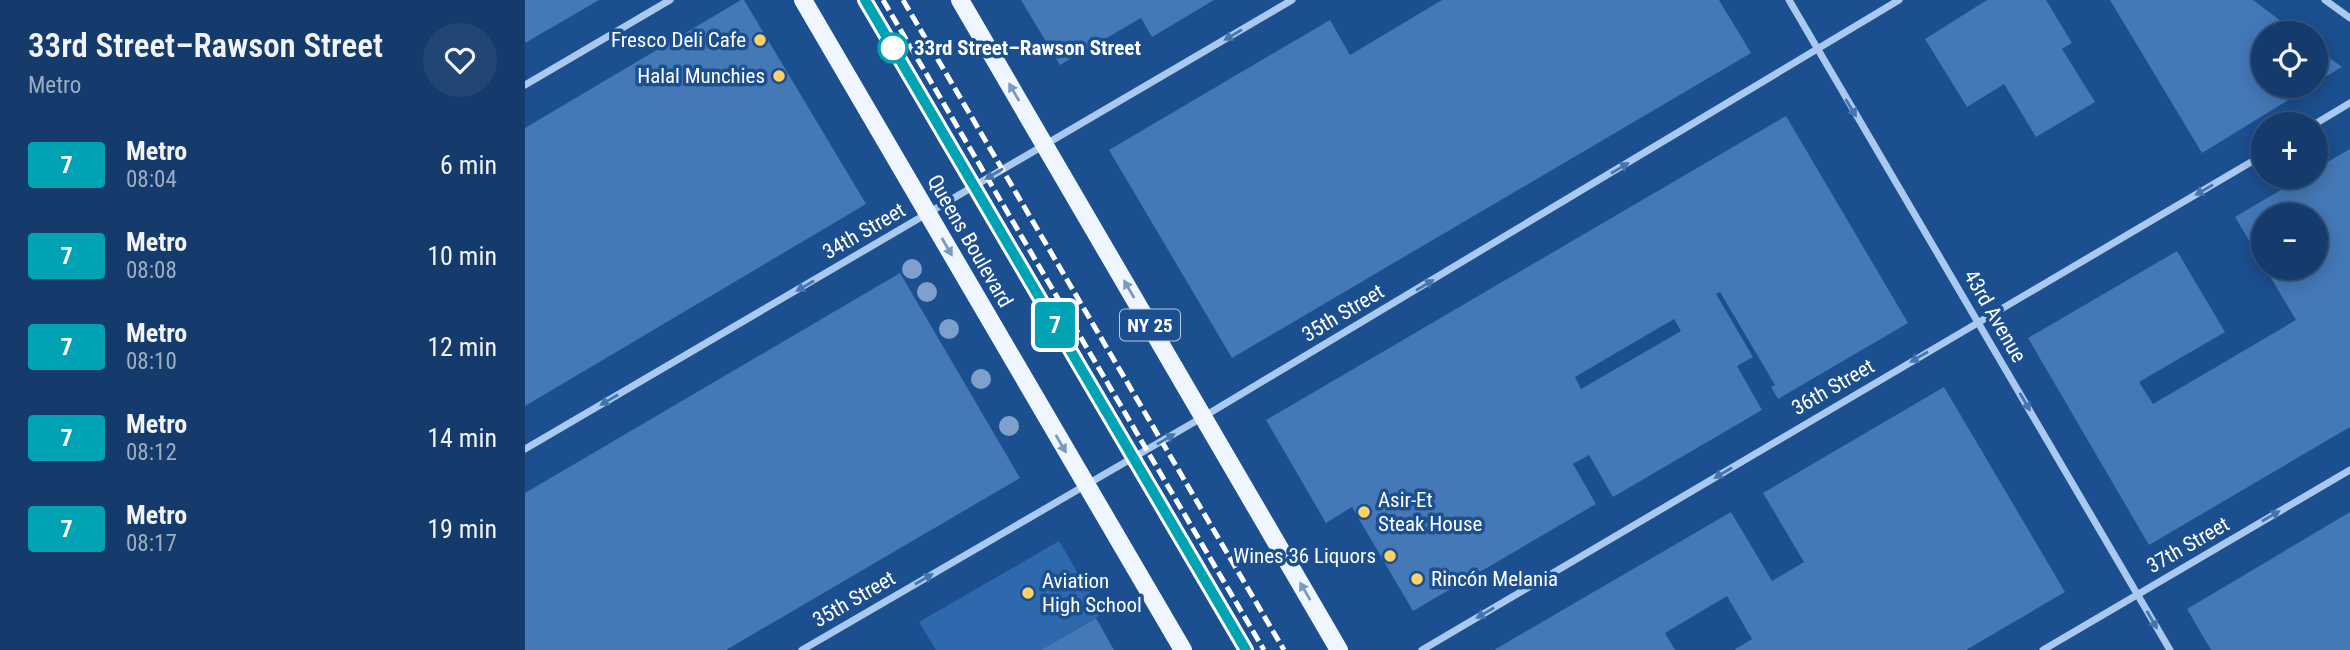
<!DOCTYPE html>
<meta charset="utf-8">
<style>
:root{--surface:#143b6b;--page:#214673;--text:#f1f3f6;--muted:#9dadc1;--line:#33557e}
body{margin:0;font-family:"Roboto Condensed",sans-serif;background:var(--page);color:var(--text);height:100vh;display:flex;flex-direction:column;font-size:26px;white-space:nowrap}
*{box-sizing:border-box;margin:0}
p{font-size:23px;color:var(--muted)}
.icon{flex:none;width:38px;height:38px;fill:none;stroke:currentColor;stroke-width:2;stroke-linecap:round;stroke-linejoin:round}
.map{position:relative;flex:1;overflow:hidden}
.details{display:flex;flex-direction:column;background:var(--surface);width:525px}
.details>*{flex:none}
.badge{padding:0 14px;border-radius:5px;font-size:24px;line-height:46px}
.controls{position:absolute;left:1726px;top:21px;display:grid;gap:14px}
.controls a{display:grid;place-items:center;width:77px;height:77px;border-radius:50%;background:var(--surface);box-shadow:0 4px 18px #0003,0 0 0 2px var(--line);font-size:35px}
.map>.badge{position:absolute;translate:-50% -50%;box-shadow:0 0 0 4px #fff}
.round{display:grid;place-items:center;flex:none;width:74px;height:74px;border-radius:37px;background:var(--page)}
.overview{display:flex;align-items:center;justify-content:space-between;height:119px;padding:0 28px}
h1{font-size:33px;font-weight:600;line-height:52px}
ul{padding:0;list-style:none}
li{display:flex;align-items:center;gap:21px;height:91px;padding:0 28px}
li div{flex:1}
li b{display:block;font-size:26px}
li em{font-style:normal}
li .badge{min-width:77px;font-weight:700;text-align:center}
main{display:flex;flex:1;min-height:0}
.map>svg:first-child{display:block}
</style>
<main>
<section class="details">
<div class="overview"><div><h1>33rd Street–Rawson Street</h1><p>Metro</p></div><a class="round"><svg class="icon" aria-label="heart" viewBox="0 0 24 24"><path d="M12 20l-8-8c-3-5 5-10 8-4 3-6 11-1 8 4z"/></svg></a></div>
<ul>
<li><span class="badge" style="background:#00a3b4;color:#fff">7</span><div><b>Metro</b><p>08:04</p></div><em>6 min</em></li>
<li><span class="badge" style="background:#00a3b4;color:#fff">7</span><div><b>Metro</b><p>08:08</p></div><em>10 min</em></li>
<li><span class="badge" style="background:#00a3b4;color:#fff">7</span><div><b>Metro</b><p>08:10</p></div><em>12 min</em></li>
<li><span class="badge" style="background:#00a3b4;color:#fff">7</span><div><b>Metro</b><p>08:12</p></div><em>14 min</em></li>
<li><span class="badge" style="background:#00a3b4;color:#fff">7</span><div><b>Metro</b><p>08:17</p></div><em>19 min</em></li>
</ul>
</section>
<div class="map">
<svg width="1825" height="650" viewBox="0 0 1825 650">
<rect width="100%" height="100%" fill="#1b4f8f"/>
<path fill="#2e69ad" d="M 534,541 L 577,614 L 516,650 L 411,650 L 394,622 Z"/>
<g fill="#4478b7" fill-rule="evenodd">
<path d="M 0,0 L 74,0 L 0,43 Z"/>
<path d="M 216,0 L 219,0 L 341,204 L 0,406 L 0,128 Z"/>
<path d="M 496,0 L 689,0 L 627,37 L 616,18 L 535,65 Z"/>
<path d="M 917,0 L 1194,0 L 1226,53 L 707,358 L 584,150 L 805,20 L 825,55 Z"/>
<path d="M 1462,0 L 1521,0 L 1547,43 L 1537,49 L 1570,102 L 1511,137 L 1479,84 L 1442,107 L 1400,39 Z"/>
<path d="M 1585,0 L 1728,0 L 1772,33 L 1738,33 L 1738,86 L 1786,86 L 1677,153 Z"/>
<path d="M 1790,47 L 1817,67 L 1790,83 Z"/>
<path d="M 1261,116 L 1383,323 L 1253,399 L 1246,387 L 1250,385 L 1195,292 L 1191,294 L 1228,357 L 1212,366 L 1237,410 L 1088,497 L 1064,455 L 1048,464 L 1071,504 L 888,611 L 827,507 L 801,523 L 741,420 ZM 1149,319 L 1156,331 L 1056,389 L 1050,377 Z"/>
<path d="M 1825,149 L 1825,427 L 1624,545 L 1503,338 L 1652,251 L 1700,332 L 1614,382 L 1628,404 L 1771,320 L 1740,268 L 1790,268 L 1790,215 L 1738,215 L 1738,264 L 1710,217 L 1778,177 L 1790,177 L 1790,169 Z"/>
<path d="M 375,273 L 495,478 L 201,650 L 0,650 L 0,493 Z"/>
<path d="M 1419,387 L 1540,592 L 1441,650 L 1209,650 L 1227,639 L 1202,596 L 1140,633 L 1150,650 L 969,650 L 1206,512 L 1247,581 L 1279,562 L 1238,493 Z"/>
<path d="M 1825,512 L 1825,650 L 1686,650 L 1662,609 Z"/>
<path d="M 571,618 L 589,650 L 516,650 Z"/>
</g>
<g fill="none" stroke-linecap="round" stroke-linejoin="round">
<g stroke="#a9c9ee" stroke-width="7">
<path d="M 1264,0 L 1645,650"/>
<path d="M 1800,0 L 1825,18"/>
<path d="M 0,85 L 145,0"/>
<path d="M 1790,124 L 1825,103"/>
<path d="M 0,449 L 767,0"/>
<path d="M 277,650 L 678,417 L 1374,0"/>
<path d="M 897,650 L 1738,155"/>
<path d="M 1518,650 L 1825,470"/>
</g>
<g stroke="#f0f6ff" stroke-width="18">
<path d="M 278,0 L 658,650"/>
<path d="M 435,0 L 814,650"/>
</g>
<g stroke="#fff" stroke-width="5" stroke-dasharray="12 5" stroke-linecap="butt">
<path d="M 340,0 L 721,650"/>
<path d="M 358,0 L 739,650"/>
<path d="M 378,0 L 759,650"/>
</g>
</g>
<g fill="#7ea0ca">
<circle cx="387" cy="269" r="10"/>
<circle cx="402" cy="292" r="10"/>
<circle cx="424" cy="329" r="10"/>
<circle cx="456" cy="379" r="10"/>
<circle cx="484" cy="426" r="10"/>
</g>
<defs><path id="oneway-solid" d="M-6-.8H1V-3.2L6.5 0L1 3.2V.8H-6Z" transform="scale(1.75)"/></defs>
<g fill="#4674ac">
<use href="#oneway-solid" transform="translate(708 35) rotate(149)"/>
<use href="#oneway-solid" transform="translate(1326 108) rotate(59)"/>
<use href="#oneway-solid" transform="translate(1095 168) rotate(-31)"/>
<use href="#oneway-solid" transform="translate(469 174) rotate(150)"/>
<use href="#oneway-solid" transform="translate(1679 190) rotate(149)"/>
<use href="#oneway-solid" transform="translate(900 285) rotate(-31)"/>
<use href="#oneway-solid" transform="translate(280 286) rotate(150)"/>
<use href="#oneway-solid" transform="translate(1394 357) rotate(150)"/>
<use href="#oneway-solid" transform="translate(84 400) rotate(150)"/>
<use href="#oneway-solid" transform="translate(1500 402) rotate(60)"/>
<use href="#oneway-solid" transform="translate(641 439) rotate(-30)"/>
<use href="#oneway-solid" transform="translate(1198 473) rotate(150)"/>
<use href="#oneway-solid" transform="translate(1746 516) rotate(-30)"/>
<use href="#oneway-solid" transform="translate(399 579) rotate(-30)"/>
<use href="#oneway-solid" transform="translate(960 613) rotate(150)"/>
<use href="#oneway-solid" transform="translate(1627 620) rotate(60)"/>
</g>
<g fill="#7b9ac1">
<use href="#oneway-solid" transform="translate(489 92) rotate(-120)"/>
<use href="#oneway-solid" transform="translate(422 247) rotate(60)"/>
<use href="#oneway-solid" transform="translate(604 289) rotate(-120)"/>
<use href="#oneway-solid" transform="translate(536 444) rotate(60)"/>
<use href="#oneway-solid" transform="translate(780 591) rotate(-120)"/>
</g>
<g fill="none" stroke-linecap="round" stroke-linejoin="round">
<defs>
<path id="line" d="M 340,0 L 721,650"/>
</defs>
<use href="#line" stroke="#fff" stroke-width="16"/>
<use href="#line" stroke="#00a3b4" stroke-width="10"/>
</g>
<g fill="#ffd166" stroke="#1b4f8f" stroke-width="2.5">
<circle cx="235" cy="40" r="7"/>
<circle cx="254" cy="76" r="7"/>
<circle cx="839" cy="512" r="7"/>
<circle cx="865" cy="556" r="7"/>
<circle cx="892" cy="579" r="7"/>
<circle cx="503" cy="593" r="7"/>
</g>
<circle fill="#fff" stroke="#00a3b4" stroke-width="3.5" cx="368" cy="48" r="14"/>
<g text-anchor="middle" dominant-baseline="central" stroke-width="7" stroke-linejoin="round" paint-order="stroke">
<rect fill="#1b4f8f" stroke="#bbcadd" stroke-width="2" x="595" y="309.5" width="60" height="31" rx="5"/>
<g font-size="19" font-weight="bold" fill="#fff">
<text x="625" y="325">NY 25</text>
</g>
<g font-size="21" fill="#fff" stroke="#1b4f8f" text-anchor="end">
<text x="221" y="40">Fresco Deli Cafe</text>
<text x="240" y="76">Halal Munchies</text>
<text x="853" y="500" text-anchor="start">Asir-Et<tspan x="853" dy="24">Steak House</tspan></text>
<text x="851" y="556">Wines 36 Liquors</text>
<text x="906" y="579" text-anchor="start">Rincón Melania</text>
<text x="517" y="581" text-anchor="start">Aviation<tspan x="517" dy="24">High School</tspan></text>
</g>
<g font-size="21" font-weight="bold" fill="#fff" stroke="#1b4f8f" text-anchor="start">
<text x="389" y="48">33rd Street–Rawson Street</text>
</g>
<g font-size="21" fill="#fff" stroke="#1b4f8f">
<text transform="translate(339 231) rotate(-30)">34th Street</text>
<text transform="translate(445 241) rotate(60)">Queens Boulevard</text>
<text transform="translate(818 313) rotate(-31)">35th Street</text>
<text transform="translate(1470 316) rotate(60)">43rd Avenue</text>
<text transform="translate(1308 387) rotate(-30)">36th Street</text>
<text transform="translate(1663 545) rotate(-30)">37th Street</text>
<text transform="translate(329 599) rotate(-30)">35th Street</text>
</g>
</g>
</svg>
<div class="controls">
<a><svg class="icon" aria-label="locate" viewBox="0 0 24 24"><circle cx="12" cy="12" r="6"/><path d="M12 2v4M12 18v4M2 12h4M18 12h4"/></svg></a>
<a>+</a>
<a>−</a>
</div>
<b class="badge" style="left:530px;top:325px;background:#00a3b4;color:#fff">7</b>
</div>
</main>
